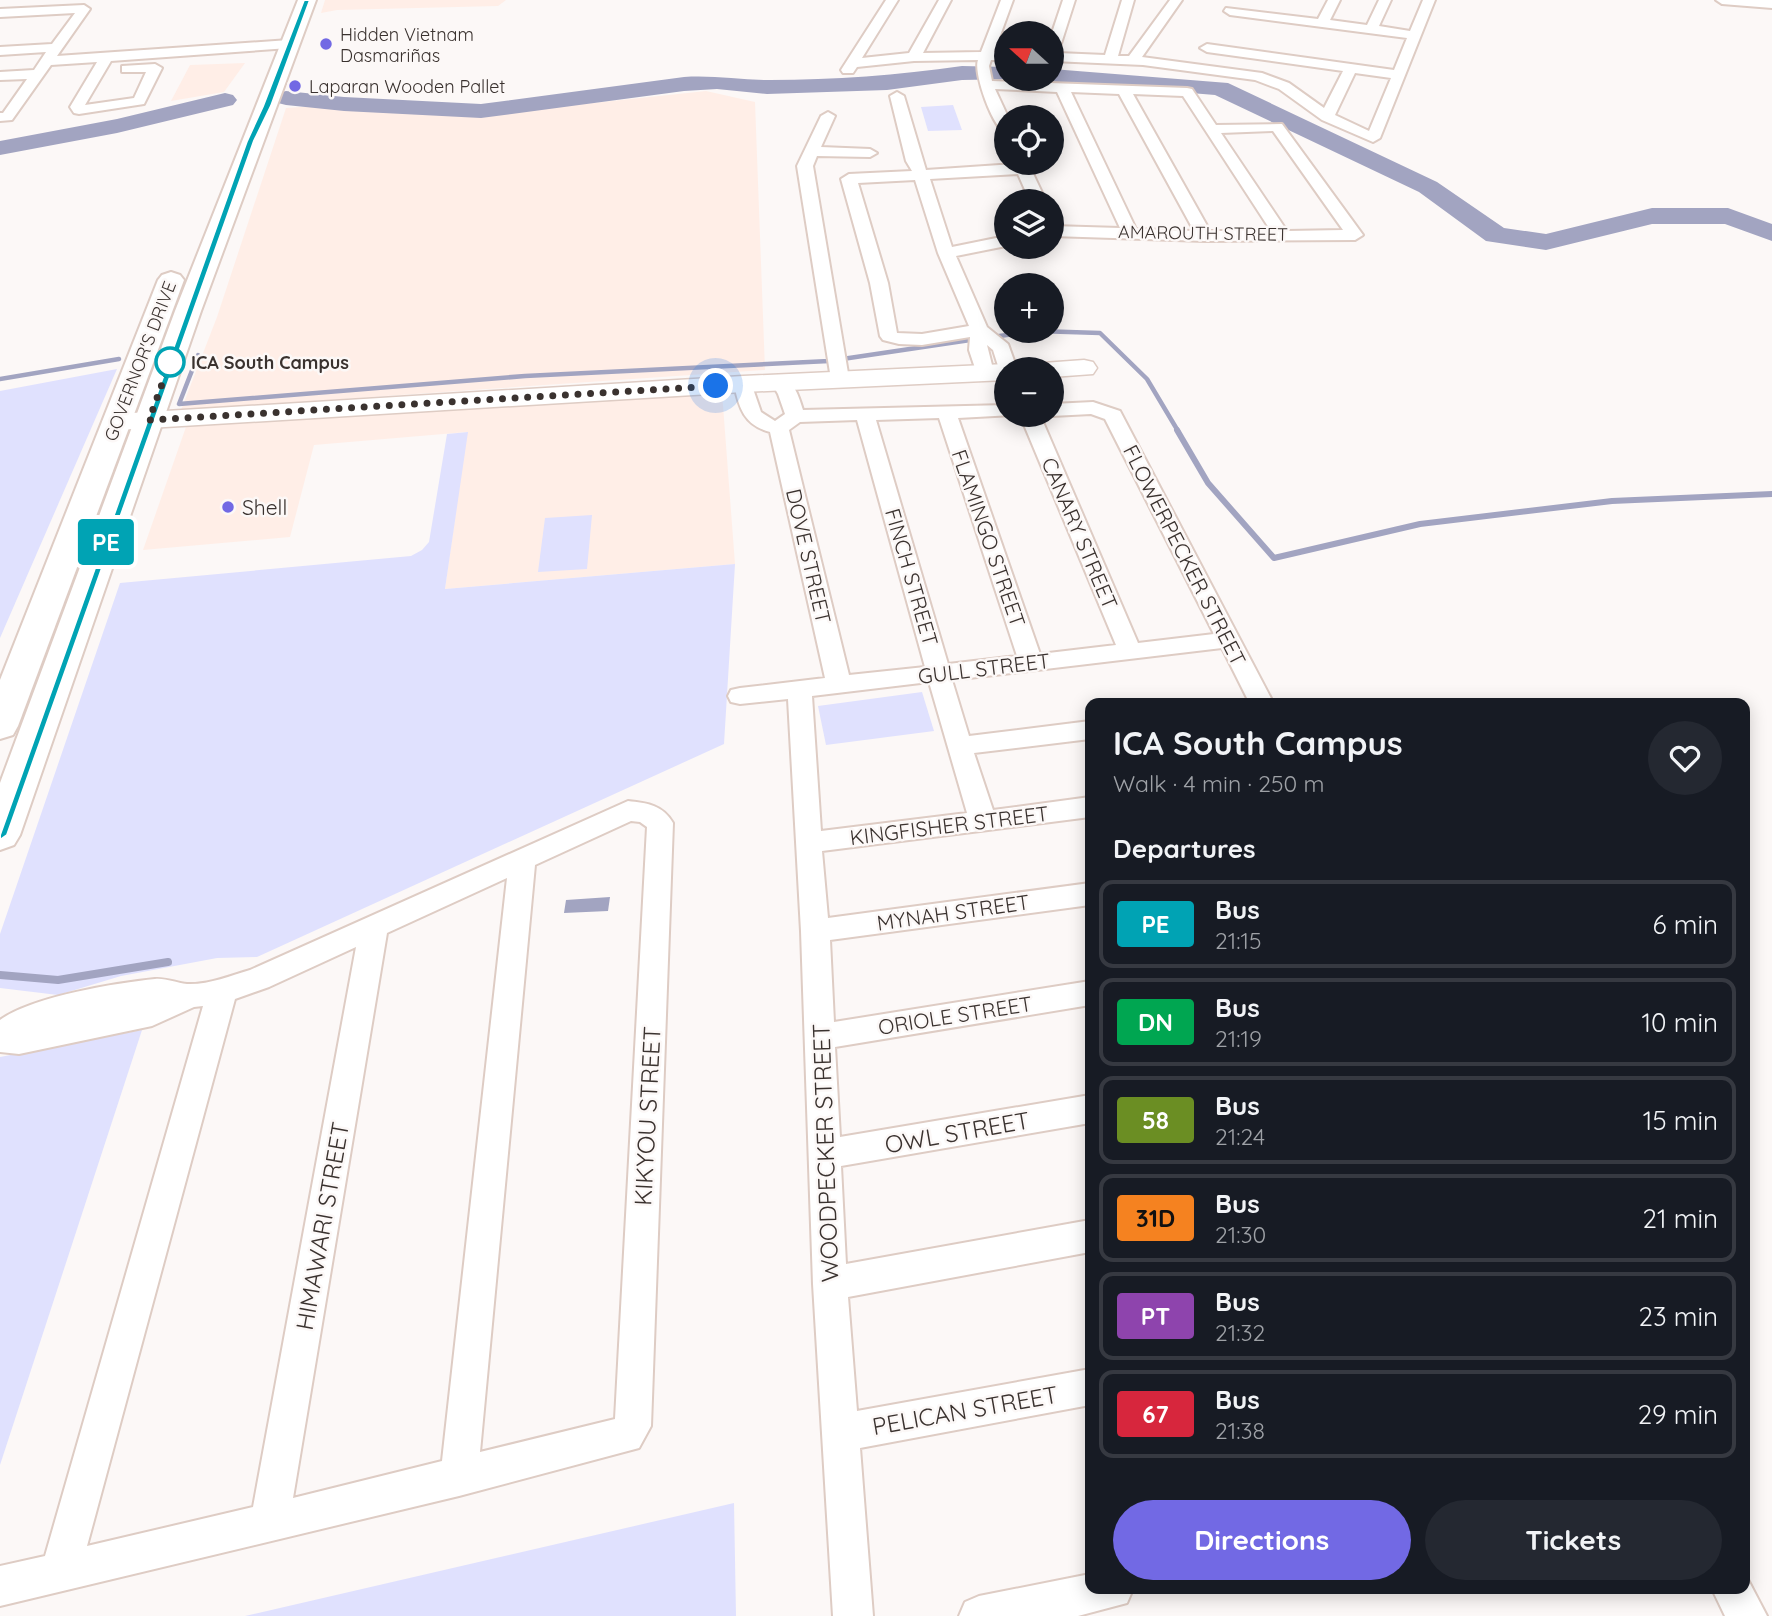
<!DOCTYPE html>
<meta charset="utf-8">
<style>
:root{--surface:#171b24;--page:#242831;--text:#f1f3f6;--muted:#9ea1a6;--line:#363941;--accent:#7269e4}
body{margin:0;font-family:Quicksand,sans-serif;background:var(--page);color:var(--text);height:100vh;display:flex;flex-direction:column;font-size:26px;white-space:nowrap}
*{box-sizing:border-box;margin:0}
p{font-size:23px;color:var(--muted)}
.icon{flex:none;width:38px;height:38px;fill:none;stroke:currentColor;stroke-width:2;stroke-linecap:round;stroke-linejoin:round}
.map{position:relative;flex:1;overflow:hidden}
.drawer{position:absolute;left:1085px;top:698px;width:665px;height:896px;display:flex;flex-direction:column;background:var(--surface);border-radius:14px;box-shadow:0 4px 18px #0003}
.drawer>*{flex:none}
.badge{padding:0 14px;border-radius:5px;font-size:24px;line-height:46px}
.needle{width:46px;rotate:291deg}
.fabs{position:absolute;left:994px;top:21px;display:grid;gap:14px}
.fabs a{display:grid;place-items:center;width:70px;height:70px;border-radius:50%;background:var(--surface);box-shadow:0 4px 18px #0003;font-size:35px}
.you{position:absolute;width:35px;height:35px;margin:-18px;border:5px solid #fff;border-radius:50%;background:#1a73e8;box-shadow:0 0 0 10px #1a73e833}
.map>.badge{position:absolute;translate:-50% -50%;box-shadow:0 0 0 4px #fff}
h2{padding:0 28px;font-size:26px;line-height:63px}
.round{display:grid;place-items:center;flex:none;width:74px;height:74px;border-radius:37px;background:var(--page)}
.headline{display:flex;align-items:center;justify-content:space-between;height:119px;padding:0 28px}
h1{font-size:33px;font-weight:800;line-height:52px}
.cta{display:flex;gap:14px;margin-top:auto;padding:14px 28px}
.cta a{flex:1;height:80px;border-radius:42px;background:var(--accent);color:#fff;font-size:28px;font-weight:800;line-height:80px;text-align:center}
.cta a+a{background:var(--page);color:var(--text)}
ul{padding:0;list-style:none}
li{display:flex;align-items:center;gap:21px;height:88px;margin:0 14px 10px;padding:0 14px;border:4px solid var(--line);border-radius:14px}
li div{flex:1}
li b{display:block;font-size:26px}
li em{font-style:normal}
li .badge{min-width:77px;font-weight:700;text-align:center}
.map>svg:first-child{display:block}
</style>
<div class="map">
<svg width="1772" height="1616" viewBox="0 0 1772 1616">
<rect width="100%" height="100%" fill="#fcf8f7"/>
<g fill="#ffeee7">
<path d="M 325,0 L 506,0 L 498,6 L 337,10 L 321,13 Z"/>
<path d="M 245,63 L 224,92 L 171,101 L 190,65 Z"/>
<path d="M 706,91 L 755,102 L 765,370 L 181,410 L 217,317 L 286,108 L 315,106 L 480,115 Z"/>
<path d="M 722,392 L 735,564 L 445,589 L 467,432 L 314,445 L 290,537 L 143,550 L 187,424 Z"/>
</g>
<g fill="#e0e1fe">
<path d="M 953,105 L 962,130 L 928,131 L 921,107 Z"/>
<path d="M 117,369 L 0,638 L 0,391 Z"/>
<path d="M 468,432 L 445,589 L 735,564 L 724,744 L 257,957 L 217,958 L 121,976 L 58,995 L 0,988 L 0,934 L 120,583 L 411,556 L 422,550 L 429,542 L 447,434 Z"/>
<path d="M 592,515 L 587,569 L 538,572 L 545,518 Z"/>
<path d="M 922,692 L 934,731 L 826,745 L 818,706 Z"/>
<path d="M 142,1030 L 0,1465 L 0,1057 Z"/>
<path d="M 734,1503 L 736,1616 L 245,1616 Z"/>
</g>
<path fill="#a2a4c1" d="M 610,897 L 608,911 L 564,913 L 566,900 Z"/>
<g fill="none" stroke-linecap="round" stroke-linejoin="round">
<g stroke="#a2a4c1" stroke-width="4.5">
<path d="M 992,337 L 1037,331 L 1100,333 L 1147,379 L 1178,431"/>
<path d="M 198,355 L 179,404 L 525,376 L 829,361 L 977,339"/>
<path d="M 0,379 L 119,359"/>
</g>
<path stroke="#a2a4c1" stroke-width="6" d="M 1177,430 L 1208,483 L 1274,558 L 1420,524 L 1612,501 L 1772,494"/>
<path stroke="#a2a4c1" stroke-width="8" d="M 0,975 L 58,980 L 168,962"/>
<g fill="#a2a4c1" fill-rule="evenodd">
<path d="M 962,66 L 1006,67 L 1006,79 L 1014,79 L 962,80 L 887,90 L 767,94 L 717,89 L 684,91 L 481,118 L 344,111 L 286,105 L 278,103 L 274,98 L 278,93 L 286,91 L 344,97 L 481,104 L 684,77 C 713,75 741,80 770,80 C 834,80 898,75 962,66 Z"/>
<path d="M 1052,69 L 1228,83 L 1437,182 L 1504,228 L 1546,234 L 1652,208 L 1728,208 L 1772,224 L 1772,241 L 1725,224 L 1652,224 L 1546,250 L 1486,241 L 1419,192 L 1215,95 L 1044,81 L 1043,79 L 1052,79 Z"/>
<path d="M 225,93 L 233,95 L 237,100 L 233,105 L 117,133 L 0,155 L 0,141 L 117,119 Z"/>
</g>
<defs>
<g id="street">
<path d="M 886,0 L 898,0 L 862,58 L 909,53 L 939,0 L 951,0 L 923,53 L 981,52 L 1001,0 L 1013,0 L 994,52 L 1006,52 L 1006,60 L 991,60 L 989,66 L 992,81 L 1187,88 L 1192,89 L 1216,125 L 1282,124 L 1363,235 L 1355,240 L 1205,241 L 1052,236 L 1052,226 L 1120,228 L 1057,92 L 995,89 L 1008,117 L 1006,133 C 993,129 973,73 978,60 L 914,61 L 857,67 L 853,73 L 843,73 L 841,70 ZM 1071,92 L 1119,94 L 1194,231 L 1136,229 ZM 1133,94 L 1183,96 L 1271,231 L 1210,231 ZM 1273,131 L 1343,230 L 1287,231 L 1221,133 Z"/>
<path d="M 1063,0 L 1075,0 L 1058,53 L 1105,55 L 1122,0 L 1134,0 L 1118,56 L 1129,56 L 1170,0 L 1182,0 L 1142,57 L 1262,73 L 1289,83 L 1324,108 L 1343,71 L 1207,52 L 1200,48 L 1207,44 L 1394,70 L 1407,38 L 1230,15 L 1224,11 L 1226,8 L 1318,19 L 1328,0 L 1340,0 L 1330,20 L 1367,25 L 1379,0 L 1391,0 L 1379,26 L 1410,31 L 1423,0 L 1435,0 L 1380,138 L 1373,142 L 1322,120 L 1279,89 L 1255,80 L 1143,65 L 1052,61 L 1052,33 ZM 1355,73 L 1391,78 L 1369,131 L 1335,115 Z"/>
<path d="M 1716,0 L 1772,0 L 1772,8 L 1722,4 Z"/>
<path d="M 84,5 L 90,9 L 57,56 L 289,40 L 295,44 L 289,48 L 111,61 L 85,105 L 134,98 L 146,72 L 122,72 L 122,66 L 155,64 L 162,68 L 144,104 L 79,114 L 74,113 L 70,107 L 97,62 L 51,65 L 12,120 L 0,121 L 0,113 L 3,113 L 27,79 L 0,80 L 0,72 L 34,70 L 46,52 L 0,55 L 0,47 L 52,44 L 75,13 L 0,17 L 0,9 Z"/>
<path d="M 897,92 L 904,96 L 926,170 L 1028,163 L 1046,201 L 1030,201 L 1018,174 L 930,179 L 952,247 L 1006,236 L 1006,246 L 956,256 L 987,327 L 1008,344 L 1017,369 L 1006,369 L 1006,374 L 999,369 L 993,350 L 987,345 L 994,373 L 985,379 L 978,377 L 969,350 L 970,337 L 922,345 L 899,344 L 883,340 L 880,336 L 870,283 L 841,179 L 849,174 L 912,171 L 906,161 L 890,96 ZM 915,180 L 938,253 L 969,326 L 922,334 L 897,333 L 888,283 L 858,183 Z"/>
<path d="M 828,112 L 835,116 L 821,147 L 870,149 L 877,153 L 870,157 L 817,156 L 813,166 L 849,379 L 840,385 L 831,379 L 797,166 L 821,116 Z"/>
<path d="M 780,376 C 794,380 799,397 803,410 L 1006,405 L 1006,415 L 1013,415 L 958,418 L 1040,654 L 1116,645 L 1020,415 L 1040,415 L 1138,643 L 1214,634 L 1105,419 L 1091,414 L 1052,416 L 1048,415 L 1052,415 L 1052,404 L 1093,402 L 1120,411 L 1274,704 L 1250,704 L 1222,648 L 952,680 L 969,736 L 1090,721 L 1090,739 L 974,753 L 993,810 L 1090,797 L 1090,817 L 822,851 L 828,918 L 1090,883 L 1090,905 L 830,940 L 834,1022 L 1090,981 L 1090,1005 L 835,1047 L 840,1137 L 1090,1095 L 1090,1123 L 841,1166 L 846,1264 L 1090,1220 L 1090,1252 L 848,1297 L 857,1411 L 1090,1369 L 1090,1405 L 860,1448 L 873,1616 L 833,1616 L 813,1284 L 801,931 L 788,699 L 740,704 L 731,702 L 728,696 L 731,690 L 740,688 L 825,678 L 770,432 C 744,425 739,408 734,384 L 736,380 L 750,380 L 761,412 L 775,421 L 785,414 L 778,394 L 771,382 ZM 939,418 L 1017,656 L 948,664 L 876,420 ZM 857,420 L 925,667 L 849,675 L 789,430 L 800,422 ZM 929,682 L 967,813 L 821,831 L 812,696 Z"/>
<path d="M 628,801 C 647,803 663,805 673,823 L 651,1426 L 639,1448 L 459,1496 L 0,1606 L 0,1566 L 45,1556 L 203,1006 L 194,1007 L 152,1026 L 19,1054 L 0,1052 L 0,1020 C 31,997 115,983 155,979 C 166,978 176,983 187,984 C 208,985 230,976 250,970 ZM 631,821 L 640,822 L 647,827 L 615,1419 L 480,1452 L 535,865 ZM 507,878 L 442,1461 L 293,1498 L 387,933 ZM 356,947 L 253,1507 L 87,1546 L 235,999 L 269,987 Z"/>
<path d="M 1090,1574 L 1090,1589 L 1133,1589 L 1127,1603 L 1078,1616 L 959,1616 L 965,1602 L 979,1596 Z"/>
<path d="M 1745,1574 L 1767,1616 L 1725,1616 L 1712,1589 L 1745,1589 Z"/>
</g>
<g id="secondary">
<path d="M 1084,360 L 1093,362 L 1097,368 L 1093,374 L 1052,377 L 1052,369 L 1039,369 L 1043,363 Z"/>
<path d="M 1006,364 L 1017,369 L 1006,369 L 1006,380 L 743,392 L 116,430 L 106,428 L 102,422 L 106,416 L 116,414 L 743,376 Z"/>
</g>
<g id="primary">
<path d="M 298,0 L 316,0 L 201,311 L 20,835 L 14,845 L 0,850 L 0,783 L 175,311 Z"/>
<path d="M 171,272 L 180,275 L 184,280 L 18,726 L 13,735 L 0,739 L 0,680 L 158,280 L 162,275 Z"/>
</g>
</defs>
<use href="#street" stroke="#deccc4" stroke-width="4"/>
<use href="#secondary" stroke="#deccc4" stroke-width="3"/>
<use href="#primary" stroke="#deccc4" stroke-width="4"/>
<use href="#street" fill="#fff" fill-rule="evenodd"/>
<use href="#secondary" fill="#fff" fill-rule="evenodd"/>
<use href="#primary" fill="#fff" fill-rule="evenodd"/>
</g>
<path fill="#00a3b4" stroke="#fff" stroke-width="2" d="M 304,0 L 310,0 L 271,106 L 254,141 L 7,835 L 0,840 L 0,835 L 247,141 L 263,106 Z"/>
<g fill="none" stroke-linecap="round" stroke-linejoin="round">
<path stroke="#3a322f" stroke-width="7" stroke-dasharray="0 12.6" d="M 170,362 L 149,420 L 716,386"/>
</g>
<g fill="#7269e4" stroke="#fcf8f7" stroke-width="2.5">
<circle cx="326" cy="44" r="7"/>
<circle cx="295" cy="86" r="7"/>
<circle cx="228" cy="507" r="7"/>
</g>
<circle fill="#fff" stroke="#00a3b4" stroke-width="3.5" cx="170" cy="362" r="14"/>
<g text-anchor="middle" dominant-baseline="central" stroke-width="5" stroke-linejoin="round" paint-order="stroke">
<g font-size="18" fill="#3a322f" stroke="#fcf8f7" text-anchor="start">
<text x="340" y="34">Hidden Vietnam<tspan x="340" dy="21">Dasmariñas</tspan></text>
<text x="309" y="86">Laparan Wooden Pallet</text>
</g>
<g font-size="18" fill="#3a322f" stroke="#fcf8f7">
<text transform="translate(1203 233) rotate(1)">AMAROUTH STREET</text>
<text transform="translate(140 361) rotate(-69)">GOVERNOR'S DRIVE</text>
</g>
<g font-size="18" font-weight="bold" fill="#3a322f" stroke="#fcf8f7" text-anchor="start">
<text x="191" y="362">ICA South Campus</text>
</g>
<g font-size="21" fill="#3a322f" stroke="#fcf8f7" text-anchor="start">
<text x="242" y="507">Shell</text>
</g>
<g font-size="21" fill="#3a322f" stroke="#fcf8f7">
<text transform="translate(1080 533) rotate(67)">CANARY STREET</text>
<text transform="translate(989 538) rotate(71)">FLAMINGO STREET</text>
<text transform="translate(1185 555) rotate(63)">FLOWERPECKER STREET</text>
<text transform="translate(809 556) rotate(77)">DOVE STREET</text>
<text transform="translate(912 577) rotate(74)">FINCH STREET</text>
<text transform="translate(984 668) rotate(-7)">GULL STREET</text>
<text transform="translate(949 825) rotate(-7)">KINGFISHER STREET</text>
<text transform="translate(953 912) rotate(-8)">MYNAH STREET</text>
<text transform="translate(955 1015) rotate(-9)">ORIOLE STREET</text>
</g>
<g font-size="24" fill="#3a322f" stroke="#fcf8f7">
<text transform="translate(647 1116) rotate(-87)">KIKYOU STREET</text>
<text transform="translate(957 1132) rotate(-10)">OWL STREET</text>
<text transform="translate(825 1153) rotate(-92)">WOODPECKER STREET</text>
<text transform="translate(322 1226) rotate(-80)">HIMAWARI STREET</text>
<text transform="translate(965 1410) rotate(-10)">PELICAN STREET</text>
</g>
</g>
</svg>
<div class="fabs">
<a><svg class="needle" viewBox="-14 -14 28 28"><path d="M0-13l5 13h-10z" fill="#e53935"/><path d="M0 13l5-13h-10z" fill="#9ea1a6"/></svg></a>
<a><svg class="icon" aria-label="locate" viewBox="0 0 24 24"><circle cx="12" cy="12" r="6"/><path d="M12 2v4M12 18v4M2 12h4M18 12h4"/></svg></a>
<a><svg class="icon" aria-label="layers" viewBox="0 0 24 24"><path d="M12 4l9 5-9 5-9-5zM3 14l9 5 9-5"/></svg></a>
<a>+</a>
<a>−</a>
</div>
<div class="you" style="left:716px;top:386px"></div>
<b class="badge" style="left:106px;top:542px;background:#00a3b4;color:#fff">PE</b>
<section class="drawer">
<div class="headline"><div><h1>ICA South Campus</h1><p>Walk · 4 min · 250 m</p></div><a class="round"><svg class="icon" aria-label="heart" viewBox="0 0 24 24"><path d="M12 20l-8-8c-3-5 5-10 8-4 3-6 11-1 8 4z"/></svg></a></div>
<h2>Departures</h2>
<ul>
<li><span class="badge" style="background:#00a3b4;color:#fff">PE</span><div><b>Bus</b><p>21:15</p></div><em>6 min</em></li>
<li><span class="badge" style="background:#00a651;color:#fff">DN</span><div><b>Bus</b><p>21:19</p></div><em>10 min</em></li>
<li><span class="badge" style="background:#6b8e23;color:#fff">58</span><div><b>Bus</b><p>21:24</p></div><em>15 min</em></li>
<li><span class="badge" style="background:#f58220;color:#111">31D</span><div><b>Bus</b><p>21:30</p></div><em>21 min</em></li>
<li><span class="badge" style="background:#8e44ad;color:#fff">PT</span><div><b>Bus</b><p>21:32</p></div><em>23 min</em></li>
<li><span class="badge" style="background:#d7263d;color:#fff">67</span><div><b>Bus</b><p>21:38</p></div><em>29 min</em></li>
</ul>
<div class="cta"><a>Directions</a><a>Tickets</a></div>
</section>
</div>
